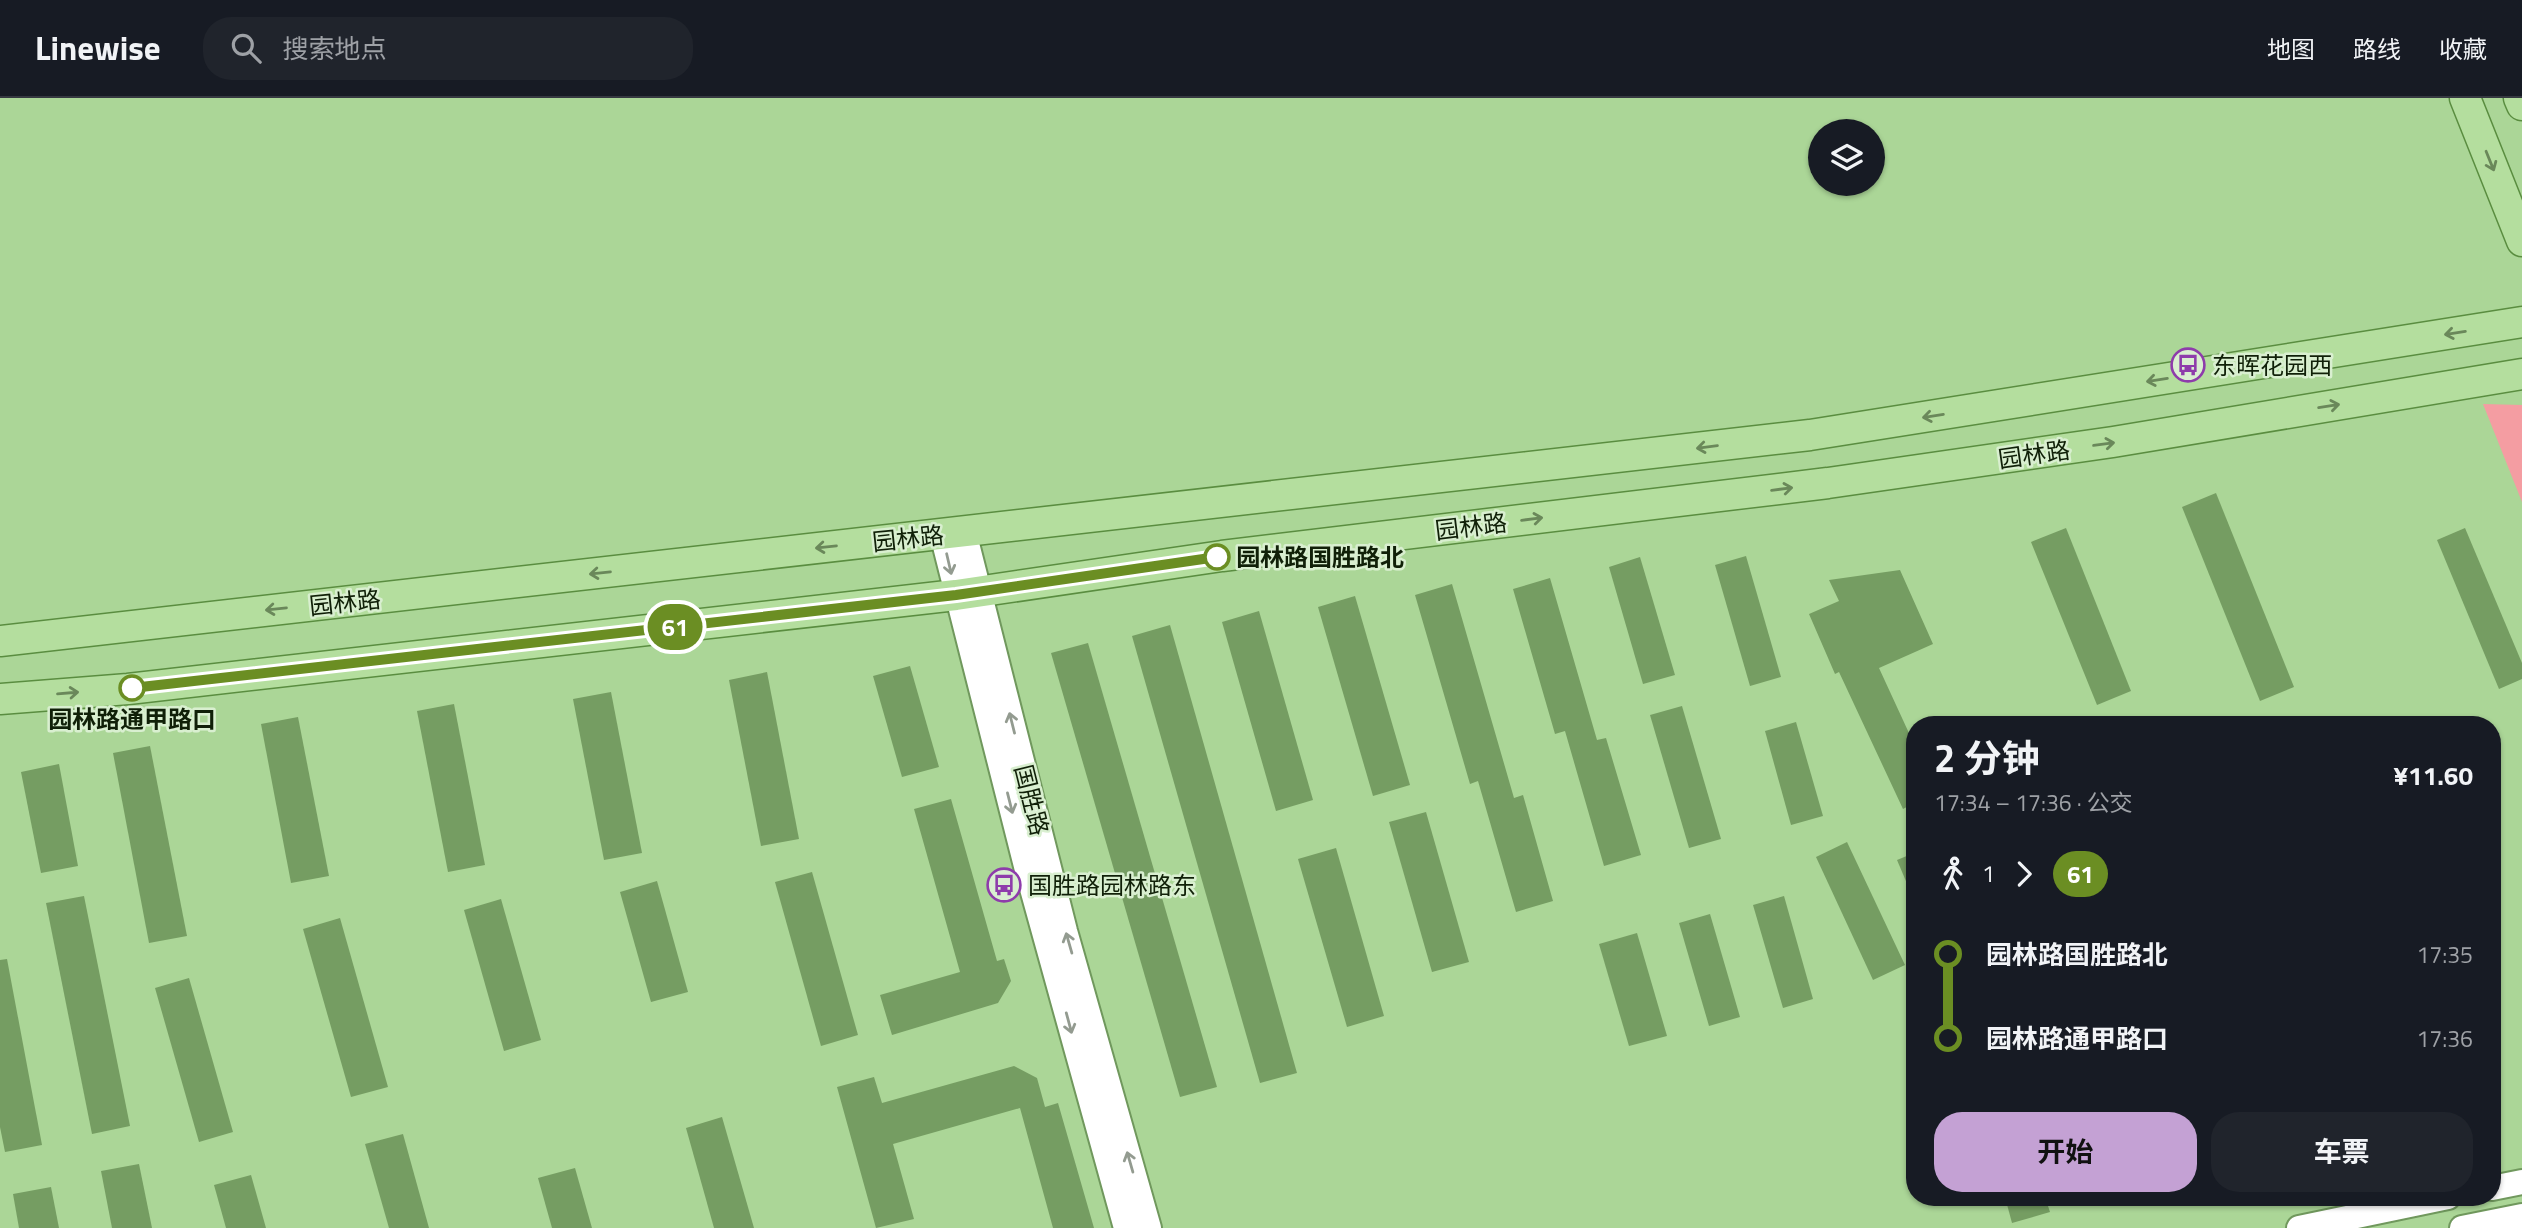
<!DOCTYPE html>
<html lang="zh">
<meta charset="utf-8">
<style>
:root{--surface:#171b24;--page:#20242c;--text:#f1f3f6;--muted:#9ea1a6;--line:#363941;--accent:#c4a1d4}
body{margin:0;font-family:"Titillium Web","Noto Sans SC",sans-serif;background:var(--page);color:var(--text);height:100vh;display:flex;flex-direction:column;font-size:26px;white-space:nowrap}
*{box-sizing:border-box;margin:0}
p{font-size:23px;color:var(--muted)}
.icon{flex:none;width:38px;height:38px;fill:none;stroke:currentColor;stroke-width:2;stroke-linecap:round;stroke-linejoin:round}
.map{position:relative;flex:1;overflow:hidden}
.details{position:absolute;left:1906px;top:618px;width:595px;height:490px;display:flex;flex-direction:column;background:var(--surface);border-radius:28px;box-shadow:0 2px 5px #0004}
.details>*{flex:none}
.badge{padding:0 14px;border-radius:23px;font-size:24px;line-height:46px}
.fabs{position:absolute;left:1808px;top:21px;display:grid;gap:14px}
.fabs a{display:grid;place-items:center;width:77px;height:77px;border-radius:50%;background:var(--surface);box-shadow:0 2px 5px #0004;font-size:35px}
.map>.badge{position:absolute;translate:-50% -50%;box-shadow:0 0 0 4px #fff}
.legs{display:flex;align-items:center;gap:10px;height:77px;padding:0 28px;font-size:23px}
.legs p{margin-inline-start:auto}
.headline{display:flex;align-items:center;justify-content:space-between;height:119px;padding:0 28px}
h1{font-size:38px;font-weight:700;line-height:52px}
.action{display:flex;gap:14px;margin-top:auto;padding:14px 28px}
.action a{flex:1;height:80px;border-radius:28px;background:var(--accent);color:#111;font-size:28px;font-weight:700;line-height:80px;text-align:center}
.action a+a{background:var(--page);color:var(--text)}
ul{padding:0 28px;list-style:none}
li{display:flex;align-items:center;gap:24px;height:84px;font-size:26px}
li i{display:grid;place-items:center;width:10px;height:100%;margin:0 9px;background:currentColor}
li i::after{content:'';width:18px;height:18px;margin:-9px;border:5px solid;border-radius:50%;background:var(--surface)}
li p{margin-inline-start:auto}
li:first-child i{background:linear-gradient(#0000 50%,currentColor 0)}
li:last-child i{background:linear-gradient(currentColor 50%,#0000 0)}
header{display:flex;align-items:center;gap:42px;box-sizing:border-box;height:98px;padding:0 35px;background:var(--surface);border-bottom:2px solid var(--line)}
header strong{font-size:33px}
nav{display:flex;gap:38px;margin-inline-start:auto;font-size:24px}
.search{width:490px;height:63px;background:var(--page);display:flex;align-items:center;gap:18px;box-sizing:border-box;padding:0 24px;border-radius:28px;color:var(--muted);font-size:26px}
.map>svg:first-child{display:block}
</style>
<header>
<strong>Linewise</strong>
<div class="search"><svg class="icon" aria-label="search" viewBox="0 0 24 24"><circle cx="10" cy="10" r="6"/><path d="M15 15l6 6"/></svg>搜索地点</div>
<nav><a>地图</a><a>路线</a><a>收藏</a></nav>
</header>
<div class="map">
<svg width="2522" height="1130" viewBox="0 0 2522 1130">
<rect width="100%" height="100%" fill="#abd697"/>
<path fill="#f49da2" d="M 2483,306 L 2522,307 L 2522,404 Z"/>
<g fill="#759d62">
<path d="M 2216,395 L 2294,589 L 2260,603 L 2182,409 Z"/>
<path d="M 2066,430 L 2131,593 L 2097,607 L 2031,444 Z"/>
<path d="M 2465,430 L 2522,565 L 2522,581 L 2499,591 L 2437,442 Z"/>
<path d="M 1746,458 L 1781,579 L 1750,588 L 1715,467 Z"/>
<path d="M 1640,459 L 1675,577 L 1643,586 L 1609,469 Z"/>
<path d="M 1900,472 L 1933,546 L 1879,570 L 1914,646 L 1914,705 L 1903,711 L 1839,574 L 1835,576 L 1809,516 L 1839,503 L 1829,482 Z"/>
<path d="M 1550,480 L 1597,642 L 1606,640 L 1641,757 L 1604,768 L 1565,633 L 1555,636 L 1513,491 Z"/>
<path d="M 1452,486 L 1514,700 L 1523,697 L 1553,803 L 1516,814 L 1478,683 L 1470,686 L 1415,497 Z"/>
<path d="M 1355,498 L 1410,687 L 1373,698 L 1318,509 Z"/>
<path d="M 1259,513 L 1313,702 L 1276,713 L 1222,524 Z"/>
<path d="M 1170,527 L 1297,975 L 1260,985 L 1132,538 Z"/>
<path d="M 1088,545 L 1217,989 L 1180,999 L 1051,555 Z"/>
<path d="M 910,568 L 939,669 L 902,679 L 873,578 Z"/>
<path d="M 767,574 L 799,741 L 761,748 L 729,582 Z"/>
<path d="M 611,594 L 642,755 L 604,762 L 573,601 Z"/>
<path d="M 454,606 L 485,767 L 448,774 L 417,613 Z"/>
<path d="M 1682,608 L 1721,741 L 1689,750 L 1650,617 Z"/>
<path d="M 298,619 L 329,778 L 291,785 L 261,626 Z"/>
<path d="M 1796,624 L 1823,718 L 1791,727 L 1765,633 Z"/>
<path d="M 150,648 L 187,838 L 149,845 L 113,655 Z"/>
<path d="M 59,666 L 78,768 L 41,775 L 21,674 Z"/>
<path d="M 951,701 L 997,863 L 1004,861 L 1011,883 L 998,905 L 892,937 L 880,897 L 960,874 L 914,711 Z"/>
<path d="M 1426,714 L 1469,864 L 1432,874 L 1389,724 Z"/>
<path d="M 1847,744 L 1905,867 L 1873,882 L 1816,759 Z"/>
<path d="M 1336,750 L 1384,918 L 1347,929 L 1298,761 Z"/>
<path d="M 1914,755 L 1914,802 L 1897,762 Z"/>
<path d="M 812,774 L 858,937 L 821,948 L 775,784 Z"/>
<path d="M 657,783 L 688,894 L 651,904 L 620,794 Z"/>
<path d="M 84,798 L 130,1028 L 92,1036 L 46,805 Z"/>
<path d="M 1784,798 L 1813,901 L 1783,910 L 1753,807 Z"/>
<path d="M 501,801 L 541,942 L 504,953 L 464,812 Z"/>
<path d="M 1710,816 L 1740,919 L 1709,928 L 1679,825 Z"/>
<path d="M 340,820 L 388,989 L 351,999 L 303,831 Z"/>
<path d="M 1637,835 L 1667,938 L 1629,948 L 1599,846 Z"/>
<path d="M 7,861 L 42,1047 L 5,1054 L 0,1029 L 0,862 Z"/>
<path d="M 189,880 L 233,1034 L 199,1044 L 155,890 Z"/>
<path d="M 1014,968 L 1037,980 L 1045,1009 L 1058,1005 L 1094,1130 L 1053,1130 L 1020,1010 L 893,1046 L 914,1121 L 876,1130 L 837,989 L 874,979 L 882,1005 Z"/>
<path d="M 722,1019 L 754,1130 L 714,1130 L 686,1030 Z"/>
<path d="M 403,1036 L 429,1130 L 389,1130 L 365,1046 Z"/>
<path d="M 139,1066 L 152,1130 L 112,1130 L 101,1073 Z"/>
<path d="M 575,1070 L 592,1130 L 552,1130 L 538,1080 Z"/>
<path d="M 251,1077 L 266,1130 L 226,1130 L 214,1087 Z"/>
<path d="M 51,1089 L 59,1130 L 19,1130 L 13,1096 Z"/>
<path d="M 2005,1099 L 2045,1099 L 2050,1114 L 2012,1125 Z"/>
</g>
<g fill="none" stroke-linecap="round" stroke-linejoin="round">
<defs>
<g id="tertiary">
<path d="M 964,434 L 1065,833 L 1149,1130"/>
<path d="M 942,436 L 1028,776 L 1126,1130"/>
<path d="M 2492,1090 L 2522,1084"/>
<path d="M 2299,1130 L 2448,1099"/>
<path d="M 2462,1130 L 2522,1118"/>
</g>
<g id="primary">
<path d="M 2465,0 L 2522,143"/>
<path d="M 2519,0 L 2522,7"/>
<path d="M 0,543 L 1810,337 L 2522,224"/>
<path d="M 0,601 L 128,591 L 956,497 L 1222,458 L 1828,385 L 2113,344 L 2522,276"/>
</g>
</defs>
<use href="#tertiary" stroke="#70985d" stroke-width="28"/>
<use href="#primary" stroke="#5a8d40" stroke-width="33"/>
<use href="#tertiary" stroke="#fff" stroke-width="24"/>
<use href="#primary" stroke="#b4de9e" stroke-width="30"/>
</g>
<defs><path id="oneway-shaft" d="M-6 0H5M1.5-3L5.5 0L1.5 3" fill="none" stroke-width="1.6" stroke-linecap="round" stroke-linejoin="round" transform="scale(1.75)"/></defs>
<g stroke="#6a885a">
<use href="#oneway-shaft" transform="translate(2490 63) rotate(68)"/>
<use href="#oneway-shaft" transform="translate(2455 235) rotate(171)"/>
<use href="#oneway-shaft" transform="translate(2157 282) rotate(171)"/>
<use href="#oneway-shaft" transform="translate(2329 308) rotate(-9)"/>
<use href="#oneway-shaft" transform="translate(1933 318) rotate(171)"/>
<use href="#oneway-shaft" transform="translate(2104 346) rotate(-8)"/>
<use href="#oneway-shaft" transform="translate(1707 349) rotate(173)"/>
<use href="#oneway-shaft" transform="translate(1782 391) rotate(-7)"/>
<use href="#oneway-shaft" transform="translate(1532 421) rotate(-7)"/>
<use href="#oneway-shaft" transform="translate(826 449) rotate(174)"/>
<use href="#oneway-shaft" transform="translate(600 475) rotate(174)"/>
<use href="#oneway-shaft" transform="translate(276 511) rotate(174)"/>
<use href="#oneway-shaft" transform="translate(68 595) rotate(-5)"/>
</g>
<g stroke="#939b90">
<use href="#oneway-shaft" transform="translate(949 466) rotate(77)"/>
<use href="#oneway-shaft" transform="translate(1012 625) rotate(-104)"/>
<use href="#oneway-shaft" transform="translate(1010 705) rotate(76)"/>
<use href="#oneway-shaft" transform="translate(1069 845) rotate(-106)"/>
<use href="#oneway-shaft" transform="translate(1069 925) rotate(75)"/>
<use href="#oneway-shaft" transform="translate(1130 1064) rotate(-106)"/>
</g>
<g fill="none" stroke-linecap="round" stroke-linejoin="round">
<defs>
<path id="line-1" d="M 132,590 L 956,497 L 1217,459"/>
</defs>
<use href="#line-1" stroke="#fff" stroke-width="16"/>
<use href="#line-1" stroke="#6b8e23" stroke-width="10"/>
</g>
<defs>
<symbol id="bus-ring" viewBox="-11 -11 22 22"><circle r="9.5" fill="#d9efd0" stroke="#8e3cab" stroke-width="1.5"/><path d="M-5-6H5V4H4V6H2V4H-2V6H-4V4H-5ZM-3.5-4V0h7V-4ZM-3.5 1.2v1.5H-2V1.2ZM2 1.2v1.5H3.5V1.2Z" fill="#8e3cab"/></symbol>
</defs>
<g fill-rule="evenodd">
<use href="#bus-ring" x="2169" y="248" width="38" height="38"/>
<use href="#bus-ring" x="985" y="768" width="38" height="38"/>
</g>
<g fill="#fff" stroke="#6b8e23" stroke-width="3.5">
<circle cx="1217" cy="459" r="12"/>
<circle cx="132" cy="590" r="12"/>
</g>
<g text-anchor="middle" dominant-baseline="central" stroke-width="5" stroke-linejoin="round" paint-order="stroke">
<g font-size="24" fill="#102008" stroke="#d9efd0" text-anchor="start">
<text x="2212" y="267">东晖花园西</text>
<text x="1028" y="787">国胜路园林路东</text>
</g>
<g font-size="24" fill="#102008" stroke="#d9efd0">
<text transform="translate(2034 356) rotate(-8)">园林路</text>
<text transform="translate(1471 428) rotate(-7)">园林路</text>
<text transform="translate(908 440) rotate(-6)">园林路</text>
<text transform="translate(345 504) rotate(-6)">园林路</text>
<text transform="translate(1032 702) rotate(76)">国胜路</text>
</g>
<g font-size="24" font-weight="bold" fill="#102008" stroke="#d9efd0" text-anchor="start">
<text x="1236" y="459">园林路国胜路北</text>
<text x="132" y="621" text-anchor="middle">园林路通甲路口</text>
</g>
</g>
</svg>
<div class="fabs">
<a><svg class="icon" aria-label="layers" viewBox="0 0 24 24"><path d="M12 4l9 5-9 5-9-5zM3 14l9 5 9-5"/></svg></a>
</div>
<b class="badge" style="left:675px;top:529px;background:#6b8e23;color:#fff">61</b>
<section class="details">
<div class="headline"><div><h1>2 分钟</h1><p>17:34 – 17:36 · 公交</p></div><b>¥11.60</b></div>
<div class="legs"><svg class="icon" aria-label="walk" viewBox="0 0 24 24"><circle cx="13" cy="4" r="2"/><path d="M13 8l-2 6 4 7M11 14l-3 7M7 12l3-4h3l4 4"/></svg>1<svg class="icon" aria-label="forward" viewBox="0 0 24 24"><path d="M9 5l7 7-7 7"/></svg><b class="badge" style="background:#6b8e23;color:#fff">61</b></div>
<ul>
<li><i style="color:#6b8e23"></i><b>园林路国胜路北</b><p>17:35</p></li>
<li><i style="color:#6b8e23"></i><b>园林路通甲路口</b><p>17:36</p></li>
</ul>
<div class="action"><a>开始</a><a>车票</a></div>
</section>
</div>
